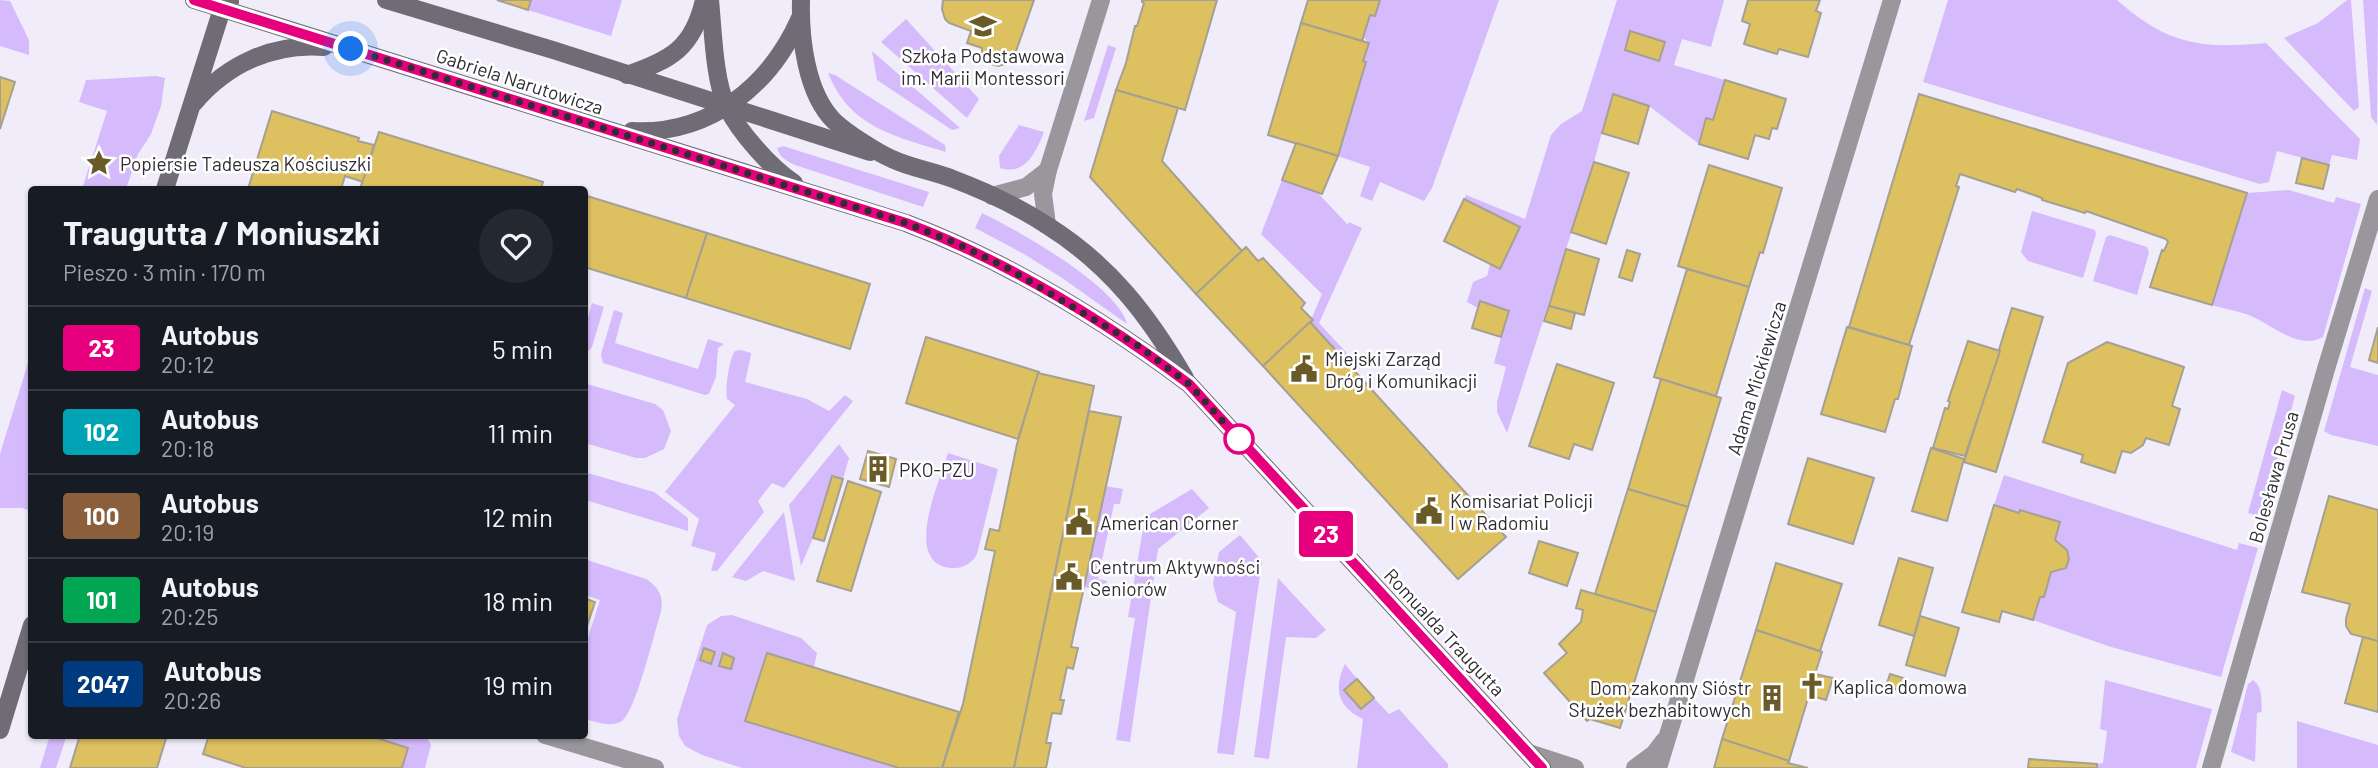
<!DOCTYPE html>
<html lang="pl">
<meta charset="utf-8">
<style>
:root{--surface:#171b24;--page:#242831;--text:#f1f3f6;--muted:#9ea1a6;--line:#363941}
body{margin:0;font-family:Barlow,sans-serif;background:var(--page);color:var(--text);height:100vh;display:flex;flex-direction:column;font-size:26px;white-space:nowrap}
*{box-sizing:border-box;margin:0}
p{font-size:23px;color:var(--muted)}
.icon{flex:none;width:38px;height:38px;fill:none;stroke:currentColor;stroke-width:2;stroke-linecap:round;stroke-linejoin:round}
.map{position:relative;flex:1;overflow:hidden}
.drawer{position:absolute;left:28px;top:186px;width:560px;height:553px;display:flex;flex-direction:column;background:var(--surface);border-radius:7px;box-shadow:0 2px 5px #0004}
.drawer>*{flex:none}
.badge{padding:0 14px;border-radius:5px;font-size:24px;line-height:46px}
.you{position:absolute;width:35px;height:35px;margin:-18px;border:5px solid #fff;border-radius:50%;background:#1a73e8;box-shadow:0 0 0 10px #1a73e833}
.map>.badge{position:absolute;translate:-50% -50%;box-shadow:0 0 0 4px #fff}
.round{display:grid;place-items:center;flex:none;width:74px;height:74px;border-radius:37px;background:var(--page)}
.overview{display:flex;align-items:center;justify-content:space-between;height:119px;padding:0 35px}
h1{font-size:33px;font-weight:700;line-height:52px}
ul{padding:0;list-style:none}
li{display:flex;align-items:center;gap:21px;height:84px;padding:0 35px;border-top:2px solid var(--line)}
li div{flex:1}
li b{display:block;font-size:26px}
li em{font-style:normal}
li .badge{min-width:77px;font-weight:700;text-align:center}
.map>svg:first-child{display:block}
</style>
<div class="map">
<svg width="2378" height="768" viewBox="0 0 2378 768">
<rect width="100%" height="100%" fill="#f1ecfa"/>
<g fill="#d6bbfc" fill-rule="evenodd">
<path d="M 0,0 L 10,1 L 29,40 L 29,55 L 0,46 Z"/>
<path d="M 531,0 L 622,0 L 611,36 L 528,10 Z"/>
<path d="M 1380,0 L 1499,0 L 1432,188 L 1424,201 L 1380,182 L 1372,201 L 1360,196 L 1370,167 L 1338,156 L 1366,62 L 1363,61 L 1369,43 L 1364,38 L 1370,15 L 1375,16 Z"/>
<path d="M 1617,0 L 1724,0 L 1711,47 L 1682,39 L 1674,65 L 1725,80 L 1713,120 L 1706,119 L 1699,144 L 1649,106 L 1612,95 L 1594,162 L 1507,433 L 1497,412 L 1497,402 L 1506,367 L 1494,363 L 1501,337 L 1480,301 L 1478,308 L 1467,302 L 1473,282 L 1487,276 L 1490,264 L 1500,269 L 1520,227 L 1464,199 L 1466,195 L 1525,219 L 1551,135 L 1561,124 L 1582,111 ZM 1630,32 L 1665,42 L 1659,61 L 1625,50 Z"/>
<path d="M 1948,0 L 2117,0 C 2168,45 2201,49 2266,43 L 2360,139 L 2357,160 L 2332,155 L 2329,165 L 2277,151 L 2269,182 L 2260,184 L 1923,82 Z"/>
<path d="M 2347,0 L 2351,0 L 2359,107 L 2354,111 L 2284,38 L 2318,23 Z"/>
<path d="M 2363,0 L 2378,0 L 2377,125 L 2371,117 Z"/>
<path d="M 906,19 L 979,99 L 967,118 L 881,42 Z"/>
<path d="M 1108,45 L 1116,48 L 1094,118 L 1084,121 Z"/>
<path d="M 872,51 L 960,128 L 952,130 L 877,80 Z"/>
<path d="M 828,73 L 835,75 L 945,145 L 946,152 C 895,136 850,128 828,73 Z"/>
<path d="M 156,76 L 165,78 L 161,106 L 151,134 L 138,154 L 126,189 L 82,189 L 107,111 L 79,102 L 86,80 Z"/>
<path d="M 1019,125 L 1044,132 C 1036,152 1025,176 1000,168 L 999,156 Z"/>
<path d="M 783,146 L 929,192 L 923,207 L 795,165 C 787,161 780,158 777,148 Z"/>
<path d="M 1282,180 L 1317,192 L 1348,225 L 1349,222 L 1362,228 L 1319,323 L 1356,363 L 1350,367 L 1310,322 L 1322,294 L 1261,234 Z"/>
<path d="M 2289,190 L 2334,203 L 2336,197 L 2361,204 L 2323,337 C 2300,351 2272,325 2251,316 C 2239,311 2225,309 2212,305 L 2247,193 Z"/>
<path d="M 2032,211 L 2095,230 L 2096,234 L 2083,278 L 2028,261 L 2021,252 Z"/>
<path d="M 982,213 C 1017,230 1118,286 1127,324 L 1062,278 L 1024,254 L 975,228 Z"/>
<path d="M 2110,235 L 2147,247 L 2149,252 L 2137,295 L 2093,281 L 2106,237 Z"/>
<path d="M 2365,288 L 2372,291 L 2350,367 L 2378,375 L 2378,446 L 2331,435 L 2324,431 Z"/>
<path d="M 592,303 L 604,307 L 592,347 L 585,355 L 585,328 Z"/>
<path d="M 614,310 L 623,313 L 615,343 L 698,369 L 708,339 L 724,344 L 718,348 L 716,377 L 709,394 L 705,395 L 603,363 L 601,354 Z"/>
<path d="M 741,350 L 751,353 L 751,355 L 745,382 L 807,399 L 829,411 L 845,395 L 853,401 L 784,488 L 772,483 L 758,501 L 764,512 L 717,571 L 711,571 L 716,553 L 691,546 L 699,519 L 665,492 L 735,405 L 727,399 C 725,389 729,359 735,351 Z"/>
<path d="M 31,353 L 31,511 L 22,508 L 0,508 L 0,454 Z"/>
<path d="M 584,383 L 655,404 L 663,410 L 671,431 L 664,449 L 645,458 L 636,458 L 585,443 Z"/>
<path d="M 2282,390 L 2295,396 L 2262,517 L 2248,513 Z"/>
<path d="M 839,444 L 849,458 L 843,479 L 831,477 L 813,538 L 801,566 L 789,505 Z"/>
<path d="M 948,453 L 998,469 L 977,554 C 972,564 962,569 950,568 C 902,562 940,481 948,453 Z"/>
<path d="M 584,472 L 654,492 L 688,518 L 688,531 L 585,500 Z"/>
<path d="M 2004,475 L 2237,550 L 2239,543 L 2258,548 L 2221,677 L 2111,647 L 2033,620 L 2040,597 L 2044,597 L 2051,572 L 2066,568 L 2069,559 L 2067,550 L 2055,540 L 2060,523 L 2020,510 L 2019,513 L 1994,505 Z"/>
<path d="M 1105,486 L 1123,489 L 1120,504 L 1114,504 L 1098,579 L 1107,581 L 1105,591 L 1084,587 Z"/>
<path d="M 1192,489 L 1209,508 L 1158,549 L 1130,742 L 1116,740 L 1135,618 L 1128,617 L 1145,517 Z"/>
<path d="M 784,512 L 795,581 L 763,571 L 746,581 L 732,577 Z"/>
<path d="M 1240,535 L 1262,561 L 1234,755 L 1217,753 L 1236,612 L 1218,602 L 1213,584 L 1219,552 Z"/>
<path d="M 584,559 L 646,579 C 659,587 664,597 661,612 C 654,633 636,711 622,721 C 611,728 596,722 585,719 L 585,647 L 600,600 L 585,595 Z"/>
<path d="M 1278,578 L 1326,630 L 1316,638 L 1286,637 L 1269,759 L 1254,757 Z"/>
<path d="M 732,615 L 801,638 L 817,653 L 814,667 L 767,653 L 745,721 L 899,768 L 742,768 L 702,755 L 685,746 L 679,736 L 677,719 L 707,625 L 721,616 Z"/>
<path d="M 1345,664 L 1357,679 L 1344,690 L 1361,709 L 1374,698 L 1389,714 L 1399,709 L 1448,764 L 1448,768 L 1357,768 L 1363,719 C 1338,708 1333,688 1345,664 Z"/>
<path d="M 2105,680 L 2212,709 L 2196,768 L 2097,768 L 2097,764 L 2103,763 L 2107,731 L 2100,729 Z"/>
<path d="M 2253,680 C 2263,687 2261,701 2262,712 L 2257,713 L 2255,762 L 2231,752 L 2248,684 Z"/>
<path d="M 2297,721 L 2378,745 L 2378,768 L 2297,768 Z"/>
<path d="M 50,735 L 66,738 L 56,768 L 40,768 Z"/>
<path d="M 367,735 L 426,735 L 431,745 L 425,768 L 402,768 L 408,748 Z"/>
</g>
<g fill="#ddc05f" stroke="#a4a093" stroke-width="2">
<path d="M 497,0 L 531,0 L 528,10 Z"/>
<path d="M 943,0 L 1034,0 L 1014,57 L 1011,57 L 1005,64 L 998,66 L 987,63 L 982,55 L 982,48 L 967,43 L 971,31 L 949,23 L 945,19 L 942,9 Z"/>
<path d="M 1142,0 L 1217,0 L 1185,110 L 1116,90 L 1126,63 L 1135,26 L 1137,26 L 1144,3 L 1142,2 Z"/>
<path d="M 1308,0 L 1380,0 L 1375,16 L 1370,15 L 1362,41 L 1301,23 Z"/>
<path d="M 1748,0 L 1820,0 L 1816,11 L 1821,13 L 1808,57 L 1779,49 L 1777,54 L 1744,44 L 1750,24 L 1742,21 Z"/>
<path d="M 1301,23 L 1369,43 L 1363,61 L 1366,62 L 1338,156 L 1268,135 Z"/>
<path d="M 1630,31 L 1665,42 L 1659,61 L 1625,50 Z"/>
<path d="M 0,77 L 15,82 L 0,129 Z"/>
<path d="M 1725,80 L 1786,99 L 1777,129 L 1772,128 L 1769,139 L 1755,135 L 1748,159 L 1699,144 L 1706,118 L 1713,120 Z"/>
<path d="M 1116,90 L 1178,108 L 1162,161 L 1242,251 L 1196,294 L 1090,177 Z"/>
<path d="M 1613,94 L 1649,106 L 1638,144 L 1602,133 Z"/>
<path d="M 1919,94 L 2247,193 L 2212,305 L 2150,287 L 2162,250 L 2164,251 L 2168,242 L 2166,239 L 2086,211 L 2085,213 L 2042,200 L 2042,198 L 2017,189 L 2015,192 L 1960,174 L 1956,186 L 1959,187 L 1909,345 L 1849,327 Z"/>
<path d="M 272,111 L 359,138 L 358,141 L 374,145 L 363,182 L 345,176 L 341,189 L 248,189 Z"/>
<path d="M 379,132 L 543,182 L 541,189 L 360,189 Z"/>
<path d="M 1296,143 L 1338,156 L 1322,194 L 1282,180 Z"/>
<path d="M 2302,158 L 2329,165 L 2323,189 L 2296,183 Z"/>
<path d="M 1594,162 L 1629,173 L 1606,244 L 1571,232 Z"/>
<path d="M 1709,165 L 1782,188 L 1763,253 L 1760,252 L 1749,287 L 1678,266 Z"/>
<path d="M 584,195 L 707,233 L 686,298 L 584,267 Z"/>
<path d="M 1464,199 L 1520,227 L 1500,269 L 1444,241 Z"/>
<path d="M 707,233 L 870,284 L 850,349 L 686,298 Z"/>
<path d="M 1246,247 L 1258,261 L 1263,258 L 1305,303 L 1301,308 L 1313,320 L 1263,366 L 1196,294 Z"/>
<path d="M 1566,249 L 1599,259 L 1584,315 L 1549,306 Z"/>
<path d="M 1627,250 L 1640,254 L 1632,281 L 1619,277 Z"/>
<path d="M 1687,269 L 1749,287 L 1716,396 L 1654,377 Z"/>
<path d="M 1480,301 L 1509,311 L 1501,337 L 1472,328 Z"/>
<path d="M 1549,306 L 1575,313 L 1571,329 L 1544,321 Z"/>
<path d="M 2012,308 L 2043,317 L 1996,472 L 1964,462 Z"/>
<path d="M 1310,322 L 1506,537 L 1458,579 L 1263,366 Z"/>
<path d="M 1847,327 L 1912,346 L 1898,399 L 1895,399 L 1885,432 L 1821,414 Z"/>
<path d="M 2378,327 L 2378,363 L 2369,360 Z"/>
<path d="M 926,337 L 1039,372 L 1018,439 L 906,403 Z"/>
<path d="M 1968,341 L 2000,351 L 1965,456 L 1933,448 L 1945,408 L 1948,409 L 1950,402 L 1948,401 Z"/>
<path d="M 2107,342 L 2184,367 L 2172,406 L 2180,409 L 2169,445 L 2146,438 L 2143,445 L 2131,453 L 2122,451 L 2115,473 L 2081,462 L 2083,455 L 2043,442 L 2068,363 Z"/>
<path d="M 1557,364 L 1614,383 L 1592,450 L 1574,444 L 1569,459 L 1529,446 Z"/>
<path d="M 1038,373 L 1094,386 L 1014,768 L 942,768 L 963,704 L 995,551 L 985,549 L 990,529 L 999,531 L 1017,444 Z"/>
<path d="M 1661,379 L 1721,398 L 1688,507 L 1628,489 Z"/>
<path d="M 1089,411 L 1121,417 L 1071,647 L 1078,648 L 1073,669 L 1067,667 L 1060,700 L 1064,700 L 1061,714 L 1052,713 L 1046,743 L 1051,743 L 1046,768 L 1014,768 Z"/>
<path d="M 1931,448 L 1964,459 L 1947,521 L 1912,511 Z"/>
<path d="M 868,451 L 896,459 L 889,487 L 860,479 Z"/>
<path d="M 1808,458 L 1874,478 L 1853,544 L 1788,524 Z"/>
<path d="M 832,476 L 843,479 L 824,541 L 813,538 Z"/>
<path d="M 848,481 L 881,492 L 851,591 L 817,581 Z"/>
<path d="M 1628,489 L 1688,507 L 1656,612 L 1595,594 Z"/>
<path d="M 2329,496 L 2378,510 L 2378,641 L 2351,634 L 2346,626 L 2346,619 L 2350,604 L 2302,592 Z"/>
<path d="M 1994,505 L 2019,513 L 2020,510 L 2060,522 L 2055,540 L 2067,550 L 2069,559 L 2066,568 L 2051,572 L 2044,597 L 2040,597 L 2033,620 L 2002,611 L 1999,622 L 1962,612 Z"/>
<path d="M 1539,541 L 1578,553 L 1567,586 L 1529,573 Z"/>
<path d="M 1899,558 L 1933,568 L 1914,636 L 1879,625 Z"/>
<path d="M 1776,563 L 1842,584 L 1820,651 L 1756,630 Z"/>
<path d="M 1581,590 L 1656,612 L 1620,728 L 1590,719 L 1587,721 L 1544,673 L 1567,653 L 1559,644 L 1581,622 L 1583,610 L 1576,608 Z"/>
<path d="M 584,598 L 595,602 L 584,635 Z"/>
<path d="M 1920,616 L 1959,628 L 1945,676 L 1906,665 Z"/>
<path d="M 1756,630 L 1822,652 L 1815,674 L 1833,678 L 1826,700 L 1809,695 L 1789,761 L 1722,739 Z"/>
<path d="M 2363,637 L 2378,641 L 2378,712 L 2345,703 Z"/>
<path d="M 704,648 L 715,652 L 711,664 L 700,660 Z"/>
<path d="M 723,653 L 734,658 L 731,669 L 719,666 Z"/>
<path d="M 767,653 L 959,712 L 942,768 L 899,768 L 745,721 Z"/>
<path d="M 1890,674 L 1906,679 L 1901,691 L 1886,686 Z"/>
<path d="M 1357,679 L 1374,698 L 1361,709 L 1344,690 Z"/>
<path d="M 80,735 L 167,735 L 157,768 L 70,768 Z"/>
<path d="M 209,735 L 367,735 L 408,748 L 402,768 L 246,768 L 203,754 Z"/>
<path d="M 1722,739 L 1789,761 L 1788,763 L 1808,768 L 1714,768 Z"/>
<path d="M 2029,759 L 2097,764 L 2097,768 L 2028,768 Z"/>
</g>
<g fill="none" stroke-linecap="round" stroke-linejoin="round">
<g stroke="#99969c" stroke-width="18">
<path d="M 992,196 L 1026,187 L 1048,170"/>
<path d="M 1047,225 L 1043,194 L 1048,170 L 1101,0"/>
<path d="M 545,735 L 655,768"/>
<path d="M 1529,753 L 1575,768"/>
<path d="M 1635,768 L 1654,754 L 1664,741"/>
<path d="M 1658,768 L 1892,0"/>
<path d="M 2211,768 L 2326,369 L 2378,199"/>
</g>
<g stroke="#706c75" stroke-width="18">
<path d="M 194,0 L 906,223 C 1009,262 1102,319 1189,384 L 1542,768"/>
<path d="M 386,0 L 553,50 L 870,152"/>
<path d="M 710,0 C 713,29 714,81 727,107 C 739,132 771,168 794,183"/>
<path d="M 801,0 C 800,38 806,93 834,121 C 847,133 876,152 892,159 C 911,168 933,171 953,179 C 985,191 1019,207 1048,226 C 1110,265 1149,316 1185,378"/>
<path d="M 627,75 C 671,60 693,48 704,0"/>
<path d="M 194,103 C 227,64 273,43 324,47"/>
<path d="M 632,131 C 710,135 770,86 800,18"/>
<path d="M 165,189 L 222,9 L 230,2"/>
<path d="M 0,730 L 32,625"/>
</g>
</g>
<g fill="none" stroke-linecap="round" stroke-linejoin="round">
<defs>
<path id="line" d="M 194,0 L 906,223 C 1009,262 1102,319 1189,384 L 1542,768"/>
</defs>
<use href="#line" stroke="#fff" stroke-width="16"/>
<use href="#line" stroke="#e6007e" stroke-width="10"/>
<path stroke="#2f2d32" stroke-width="7" stroke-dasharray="0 12.6" d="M 351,49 L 906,223 L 958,244 L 1009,269 L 1137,345 L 1189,384 L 1239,439"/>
</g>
<defs>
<symbol id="school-bare" viewBox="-9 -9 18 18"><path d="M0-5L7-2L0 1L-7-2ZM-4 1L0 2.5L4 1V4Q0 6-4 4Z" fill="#695a27" stroke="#fff" stroke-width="2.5" paint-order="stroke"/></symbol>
<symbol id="sight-bare" viewBox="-9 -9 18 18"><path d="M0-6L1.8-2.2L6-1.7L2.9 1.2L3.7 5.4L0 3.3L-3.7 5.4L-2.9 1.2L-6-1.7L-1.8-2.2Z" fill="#695a27" stroke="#fff" stroke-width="2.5" paint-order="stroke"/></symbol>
<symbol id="civic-bare" viewBox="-9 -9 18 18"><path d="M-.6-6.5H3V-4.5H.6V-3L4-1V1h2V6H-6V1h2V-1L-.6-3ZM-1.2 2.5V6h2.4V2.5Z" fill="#695a27" stroke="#fff" stroke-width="2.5" paint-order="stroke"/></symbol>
<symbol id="building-bare" viewBox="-9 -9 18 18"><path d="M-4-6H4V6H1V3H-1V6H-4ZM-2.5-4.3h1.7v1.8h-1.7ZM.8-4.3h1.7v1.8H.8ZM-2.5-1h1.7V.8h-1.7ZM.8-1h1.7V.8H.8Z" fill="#695a27" stroke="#fff" stroke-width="2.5" paint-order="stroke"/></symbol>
<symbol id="church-bare" viewBox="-9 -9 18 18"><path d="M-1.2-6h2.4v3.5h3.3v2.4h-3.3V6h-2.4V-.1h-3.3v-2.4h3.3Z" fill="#695a27" stroke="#fff" stroke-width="2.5" paint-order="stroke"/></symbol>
</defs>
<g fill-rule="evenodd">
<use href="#school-bare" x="964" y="7" width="38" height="38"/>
<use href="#sight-bare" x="80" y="144" width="38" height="38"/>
<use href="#civic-bare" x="1285" y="350" width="38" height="38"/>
<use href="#building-bare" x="859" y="450" width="38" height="38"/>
<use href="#civic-bare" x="1410" y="492" width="38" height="38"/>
<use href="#civic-bare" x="1060" y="503" width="38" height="38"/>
<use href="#civic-bare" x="1050" y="558" width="38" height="38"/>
<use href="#church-bare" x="1793" y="667" width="38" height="38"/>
<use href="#building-bare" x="1753" y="679" width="38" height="38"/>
</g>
<circle fill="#fff" stroke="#e6007e" stroke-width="3.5" cx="1239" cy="439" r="14"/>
<g text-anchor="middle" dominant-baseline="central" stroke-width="5" stroke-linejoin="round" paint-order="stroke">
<g font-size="19" fill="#2f2d32" stroke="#fff" text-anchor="start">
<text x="983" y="55" text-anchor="middle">Szkoła Podstawowa<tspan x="983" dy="22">im. Marii Montessori</tspan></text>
<text x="120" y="163">Popiersie Tadeusza Kościuszki</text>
<text x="1325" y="358">Miejski Zarząd<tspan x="1325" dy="22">Dróg i Komunikacji</tspan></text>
<text x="899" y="469">PKO-PZU</text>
<text x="1450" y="500">Komisariat Policji<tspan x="1450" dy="22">I w Radomiu</tspan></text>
<text x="1100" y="522">American Corner</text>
<text x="1090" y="566">Centrum Aktywności<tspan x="1090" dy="22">Seniorów</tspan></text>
<text x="1833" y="686">Kaplica domowa</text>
<text x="1751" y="687" text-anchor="end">Dom zakonny Sióstr<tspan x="1751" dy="22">Służek bezhabitowych</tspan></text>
</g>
<g font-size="19" fill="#2f2d32" stroke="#fff">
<text transform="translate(520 81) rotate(18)">Gabriela Narutowicza</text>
<text transform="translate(1756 378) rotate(-73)">Adama Mickiewicza</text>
<text transform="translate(2273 477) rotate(-74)">Bolesława Prusa</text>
<text transform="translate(1445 632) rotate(47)">Romualda Traugutta</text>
</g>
</g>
</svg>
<div class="you" style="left:351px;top:49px"></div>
<b class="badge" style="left:1326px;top:534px;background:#e6007e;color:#fff">23</b>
<section class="drawer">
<div class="overview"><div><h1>Traugutta / Moniuszki</h1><p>Pieszo · 3 min · 170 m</p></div><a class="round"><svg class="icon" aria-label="heart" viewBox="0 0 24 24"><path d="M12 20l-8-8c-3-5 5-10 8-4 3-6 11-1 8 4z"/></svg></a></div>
<ul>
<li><span class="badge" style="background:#e6007e;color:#fff">23</span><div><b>Autobus</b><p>20:12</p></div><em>5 min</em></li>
<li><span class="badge" style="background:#00a3b4;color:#fff">102</span><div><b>Autobus</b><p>20:18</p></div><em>11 min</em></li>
<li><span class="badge" style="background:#8b5e3c;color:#fff">100</span><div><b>Autobus</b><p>20:19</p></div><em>12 min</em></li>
<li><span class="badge" style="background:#00a651;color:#fff">101</span><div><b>Autobus</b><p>20:25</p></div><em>18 min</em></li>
<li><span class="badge" style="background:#003b80;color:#fff">2047</span><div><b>Autobus</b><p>20:26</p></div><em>19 min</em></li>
</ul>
</section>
</div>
